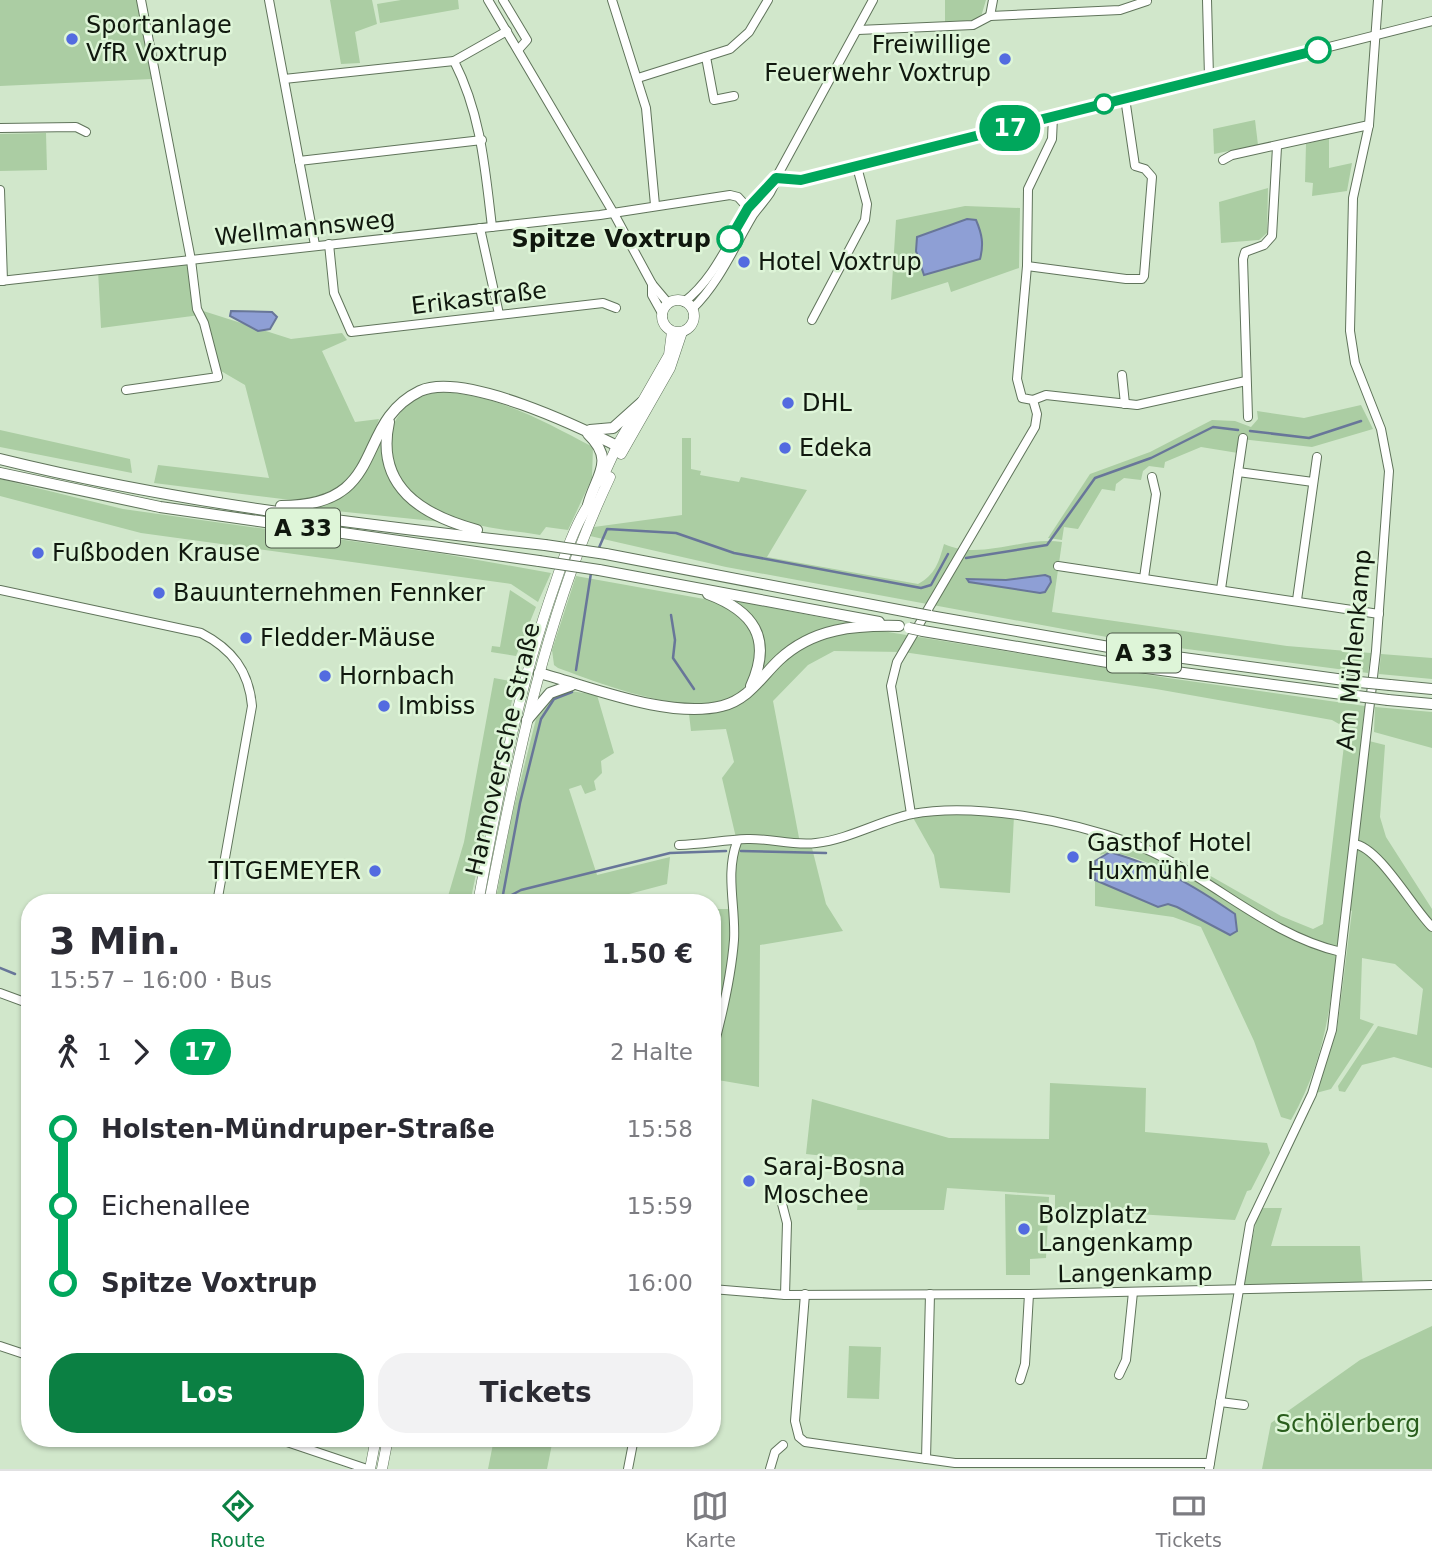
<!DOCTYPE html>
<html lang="de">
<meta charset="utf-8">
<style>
:root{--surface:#fff;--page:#f2f2f3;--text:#2b2b33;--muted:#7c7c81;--line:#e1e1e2;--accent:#0b8043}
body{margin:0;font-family:"DejaVu Sans",sans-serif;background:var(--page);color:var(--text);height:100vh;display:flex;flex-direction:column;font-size:26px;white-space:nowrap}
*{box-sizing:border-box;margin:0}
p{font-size:23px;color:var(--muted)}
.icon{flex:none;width:38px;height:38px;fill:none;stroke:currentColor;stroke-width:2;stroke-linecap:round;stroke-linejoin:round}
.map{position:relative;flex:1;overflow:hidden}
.panel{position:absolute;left:21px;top:894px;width:700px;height:553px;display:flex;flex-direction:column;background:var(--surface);border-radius:28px;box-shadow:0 2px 5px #0004}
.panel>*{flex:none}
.badge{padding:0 14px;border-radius:23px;font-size:24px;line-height:46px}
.map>.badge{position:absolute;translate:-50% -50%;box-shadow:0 0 0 4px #fff}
.legs{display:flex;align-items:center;gap:10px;height:77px;padding:0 28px;font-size:23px}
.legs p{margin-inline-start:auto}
.summary{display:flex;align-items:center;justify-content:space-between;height:119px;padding:0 28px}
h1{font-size:38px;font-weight:600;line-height:52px}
.action{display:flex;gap:14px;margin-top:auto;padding:14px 28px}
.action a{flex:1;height:80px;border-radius:28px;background:var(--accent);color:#fff;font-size:28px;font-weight:600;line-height:80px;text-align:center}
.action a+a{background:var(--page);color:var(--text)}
ul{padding:0 28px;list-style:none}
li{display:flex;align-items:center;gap:24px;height:77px;font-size:26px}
li i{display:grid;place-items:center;width:10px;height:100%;margin:0 9px;background:currentColor}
li i::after{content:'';width:18px;height:18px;margin:-9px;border:5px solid;border-radius:50%;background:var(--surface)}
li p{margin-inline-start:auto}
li:first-child i{background:linear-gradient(#0000 50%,currentColor 0)}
li:last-child i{background:linear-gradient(currentColor 50%,#0000 0)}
.menu{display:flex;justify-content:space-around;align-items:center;height:98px;border-top:2px solid var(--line);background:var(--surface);font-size:19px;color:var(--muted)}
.menu a{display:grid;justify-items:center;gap:4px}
.menu .on{color:var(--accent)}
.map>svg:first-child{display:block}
</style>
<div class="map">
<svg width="1432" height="1469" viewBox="0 0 1432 1469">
<rect width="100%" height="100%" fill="#d1e7cb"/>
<g fill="#abcda3">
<path d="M 0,0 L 137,0 L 152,79 L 0,86 Z"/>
<path d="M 330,0 L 372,0 L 377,24 L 355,32 L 360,63 L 341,64 Z"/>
<path d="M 401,0 L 458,0 L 459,9 L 380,23 L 377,4 Z"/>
<path d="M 945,0 L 986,0 L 980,20 L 945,22 Z"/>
<path d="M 1255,120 L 1258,145 L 1214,154 L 1213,129 Z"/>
<path d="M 46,133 L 47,170 L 0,171 L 0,134 Z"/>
<path d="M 1329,138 L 1329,168 L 1352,163 L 1347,191 L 1312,196 L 1313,183 L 1305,182 L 1306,144 Z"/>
<path d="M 1268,188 L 1267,233 L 1259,240 L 1221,243 L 1219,202 Z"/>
<path d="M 965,206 L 1020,208 L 1019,268 L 951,292 L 948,282 L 891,300 L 896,220 Z"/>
<path d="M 191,260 L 197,309 L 291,339 L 342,333 L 347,340 L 322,351 L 355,422 L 379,419 C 362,467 348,497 291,500 L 154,483 L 158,465 L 269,478 L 245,385 L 221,371 L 200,315 L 101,328 L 98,270 Z"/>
<path d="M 439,392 C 497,394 543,421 593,447 L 592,478 L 568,530 L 546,527 L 540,535 C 502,529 448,525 417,500 C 376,466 380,401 439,392 Z"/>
<path d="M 1361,405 L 1373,429 L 1312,447 L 1241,439 L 1238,453 L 1201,447 L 1165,462 L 1164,468 L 1149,466 L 1143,471 L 1141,480 L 1124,478 L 1116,484 L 1115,491 L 1102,489 L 1078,529 L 1064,527 L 1062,540 L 1048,538 L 1090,474 L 1150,452 L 1212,420 L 1235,421 L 1251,427 L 1258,419 L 1257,411 L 1304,418 Z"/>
<path d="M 0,430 L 130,459 L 132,473 L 0,447 Z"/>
<path d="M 380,431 L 386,434 L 400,486 L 452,523 L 317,509 L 305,504 L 345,489 Z"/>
<path d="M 682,438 L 691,438 L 691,469 L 701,471 L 700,475 L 739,482 L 741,477 L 807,490 L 767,557 L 918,584 C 935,575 939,562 944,544 C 981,561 1022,536 1062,542 L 1052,612 L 1287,646 L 1371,653 L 1368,673 L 1134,642 L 726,567 L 590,536 L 594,527 L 682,515 Z"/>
<path d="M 0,479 L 123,509 L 444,554 L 551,573 L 538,602 L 511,584 L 141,533 L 0,496 Z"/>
<path d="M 576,576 L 721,602 L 748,621 L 759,650 C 755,660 752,675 746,685 C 717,731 597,682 558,668 L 554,665 L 552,650 Z"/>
<path d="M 510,590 L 536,607 L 516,656 L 491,652 L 492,646 L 500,647 Z"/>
<path d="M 733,600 L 849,623 C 809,628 788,649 760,676 C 770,643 760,620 733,600 Z"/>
<path d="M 836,631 L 882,631 L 1168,678 L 1365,706 L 1361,739 L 1385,745 L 1380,817 L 1386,837 L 1432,909 L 1432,1068 L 1394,1057 L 1362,1065 L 1345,1092 L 1339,1091 L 1338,1086 L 1378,1026 L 1417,1035 L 1423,989 L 1395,964 L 1362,958 L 1360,1019 L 1374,1024 L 1331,1089 L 1316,1093 L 1337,1030 L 1352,911 L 1342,904 C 1333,981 1331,1051 1291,1120 L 1281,1117 L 1254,1041 L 1201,927 L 1173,917 L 1095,906 L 1095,880 L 1157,907 L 1168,904 L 1177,907 L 1230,935 L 1235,914 C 1206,895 1134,844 1100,855 L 1108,837 L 1192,871 L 1193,866 L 1281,916 L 1313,929 L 1323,924 L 1346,728 L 1332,720 L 1156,689 L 903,652 L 834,651 L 808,665 L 773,701 L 800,843 L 811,844 L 826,904 L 843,931 L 760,945 L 759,1087 L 712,1079 L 712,909 L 732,909 L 737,842 L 722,778 L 734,762 L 726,729 L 691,731 L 689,714 L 727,710 L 745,702 L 787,656 Z"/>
<path d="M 1381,654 L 1432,658 L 1432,679 L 1379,674 Z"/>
<path d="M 494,678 L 515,682 L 515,686 L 470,903 L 446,903 L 464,842 Z"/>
<path d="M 564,690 L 597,695 L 614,753 L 601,761 L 602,773 L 594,781 L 596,790 L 585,794 L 581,785 L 569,789 L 597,875 L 670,857 L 667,884 L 595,903 L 495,903 L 512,815 L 536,719 L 546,700 Z"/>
<path d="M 1375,707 L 1432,712 L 1432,748 L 1374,732 Z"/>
<path d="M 956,811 L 1014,816 L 1010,893 L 940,888 L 934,855 L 911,814 Z"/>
<path d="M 1050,1083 L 1146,1088 L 1145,1132 L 1267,1143 L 1270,1153 L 1251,1190 L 1247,1191 L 1235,1220 L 1055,1209 L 1055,1195 L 947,1188 L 944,1210 L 857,1210 L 862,1160 L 806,1154 L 812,1099 L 949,1138 L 1049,1139 Z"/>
<path d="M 1005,1194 L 1049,1197 L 1046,1258 L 1030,1259 L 1030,1275 L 1006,1275 Z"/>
<path d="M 1259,1208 L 1282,1208 L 1271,1246 L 1360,1246 L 1363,1288 L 1241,1292 Z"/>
<path d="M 1432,1326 L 1432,1469 L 1262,1469 L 1271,1423 L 1360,1360 Z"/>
<path d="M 849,1346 L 881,1347 L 879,1399 L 847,1398 Z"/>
<path d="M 494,1439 L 553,1439 L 547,1469 L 488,1469 Z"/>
</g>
<g fill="#8e9fd5" stroke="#687699" stroke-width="2">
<path d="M 967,219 L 976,220 C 982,234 984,244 980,259 L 924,275 L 916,251 L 917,237 Z"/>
<path d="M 231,311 L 272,312 L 277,317 L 270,329 L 258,331 L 230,316 Z"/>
<path d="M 1045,575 L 1050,577 L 1051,582 L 1045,592 L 1040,593 L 969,582 L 967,579 L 1006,580 Z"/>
<path d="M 1110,852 C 1163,868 1190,883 1235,914 L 1237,931 L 1230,935 L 1177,907 L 1168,904 L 1158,907 L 1095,880 L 1095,861 Z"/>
</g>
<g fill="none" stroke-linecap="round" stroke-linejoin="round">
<g stroke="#687699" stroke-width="2.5">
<path d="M 1250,431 L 1309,438 L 1361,421"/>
<path d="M 598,550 L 607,529 L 676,533 L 734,553 L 921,588 L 931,585 L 948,554"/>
<path d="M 966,558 L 1047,545 L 1095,478 L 1151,458 L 1213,427 L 1238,430"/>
<path d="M 671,615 L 675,640 L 673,658 L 694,689"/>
<path d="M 576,670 L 591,573"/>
<path d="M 741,851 L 826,853"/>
<path d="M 502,900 L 521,890 L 670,853 L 726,851"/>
<path d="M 502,900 L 520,803 L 541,719 L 554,699 L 572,692"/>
<path d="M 0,968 L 15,974"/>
<path d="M 28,978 L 30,979"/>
</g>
<defs>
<g id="minor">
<path d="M 269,0 L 315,245"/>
<path d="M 488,0 L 613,212 L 652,284 L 668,303"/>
<path d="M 503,0 L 527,40 L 518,50"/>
<path d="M 612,0 L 646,108 L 655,205"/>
<path d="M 1207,0 L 1209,77"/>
<path d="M 990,16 L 993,0"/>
<path d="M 858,30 L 973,25 L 990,16 L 1120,10 L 1147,1"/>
<path d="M 706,57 L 714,100 L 734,96"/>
<path d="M 638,78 L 730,49 L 749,32 L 768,0"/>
<path d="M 284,79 L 454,61"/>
<path d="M 0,128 L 76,127 L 86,132"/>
<path d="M 1223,160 L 1232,155 L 1369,125"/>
<path d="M 299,161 L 482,140"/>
<path d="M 776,178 L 801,180 L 1432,21"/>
<path d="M 0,190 L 3,281"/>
<path d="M 492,227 C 485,168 481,114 454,61 L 507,31"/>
<path d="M 480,228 L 499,314"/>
<path d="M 329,244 L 334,293 L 351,332 L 603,303 L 616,308"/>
<path d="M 1027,266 L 1126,279 L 1142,279 L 1144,276 L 1152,177 L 1145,169 L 1135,166 L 1125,98"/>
<path d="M 0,281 L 600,215 L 730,195 L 738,197 L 748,208"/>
<path d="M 652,284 L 652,295 L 662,313"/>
<path d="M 684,302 C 726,270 736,212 776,178"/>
<path d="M 692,309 C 719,283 734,247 753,215 C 762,202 773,194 776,178 L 873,0"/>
<path d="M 812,320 L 865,220 L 867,204 L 857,167"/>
<path d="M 1122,375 L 1125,404"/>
<path d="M 126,390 L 218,377 L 204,323 L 197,309 L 191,260 L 141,0"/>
<path d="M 1033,400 L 1046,395 L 1137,405 L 1246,381"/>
<path d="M 1248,417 L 1243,259 L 1245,252 L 1264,245 L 1272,236 L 1277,147"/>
<path d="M 1238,472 L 1313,482"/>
<path d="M 1058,566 L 1379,614"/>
<path d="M 1144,578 L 1156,494 L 1152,477"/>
<path d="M 1221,589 L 1243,438"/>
<path d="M 0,590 L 201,633 C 232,649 249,671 252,706 L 217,903"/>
<path d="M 1297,600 L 1317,457"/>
<path d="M 911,814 L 891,686 L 897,662 L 1035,427 L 1037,414 L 1033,400 L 1022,398 L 1017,379 L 1027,266 L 1028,189 L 1052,139 L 1053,117"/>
<path d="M 1354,844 C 1379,847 1412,907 1432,927"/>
<path d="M 679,845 C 702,844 725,840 747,839 C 770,838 793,846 816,843 C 850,839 879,821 912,814 C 976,802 1070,821 1131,843 C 1206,871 1263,934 1341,952"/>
<path d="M 0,993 L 30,1004"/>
<path d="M 712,1053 C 722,1016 731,979 734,940 C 736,907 725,874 737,842"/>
<path d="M 780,1196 L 787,1223 L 785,1295"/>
<path d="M 712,1289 L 785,1295 L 1029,1294 L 1432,1285"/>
<path d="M 805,1294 L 795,1421 L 799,1437 L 805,1442 L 955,1463 L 1210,1463"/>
<path d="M 0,1346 L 30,1356"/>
<path d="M 1119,1375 L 1126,1360 L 1133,1292"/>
<path d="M 1020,1380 L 1025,1364 L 1029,1294"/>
<path d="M 1220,1402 L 1244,1405"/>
<path d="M 275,1438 L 367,1469"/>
<path d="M 926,1459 L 930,1294"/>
<path d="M 628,1469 L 634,1438"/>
<path d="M 770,1469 L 775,1452 L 783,1445"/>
<path d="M 1209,1469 L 1250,1224 L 1312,1094 L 1332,1030 L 1376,651 L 1389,471 L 1381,429 L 1355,363 L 1350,331 L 1353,198 L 1369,125 L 1378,0"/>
</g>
<g id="major">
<circle cx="678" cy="316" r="16"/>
<path d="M 621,454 L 670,368 L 682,332"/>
<path d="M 601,481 L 617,446 L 669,355 L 672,332"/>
<path d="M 478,903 C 498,795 518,688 555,584 C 564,557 575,524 591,501"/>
<path d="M 489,903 C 517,758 546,612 610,477"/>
<path d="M 370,1469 L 376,1438"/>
<path d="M 382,1469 L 388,1438"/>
</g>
<g id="highway">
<path d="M 389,422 C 375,487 422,515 477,530"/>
<path d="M 590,430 L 613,428 L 642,402"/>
<path d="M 0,459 C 178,503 363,525 545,545"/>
<path d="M 0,473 L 160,507 L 539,561"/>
<path d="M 588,505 C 596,475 616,461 588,434"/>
<path d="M 281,506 C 390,506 352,424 420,391 C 464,371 582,428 623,449"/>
<path d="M 606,554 L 914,613"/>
<path d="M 599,570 L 879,622"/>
<path d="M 708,594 C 753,611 773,638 751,686"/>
<path d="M 930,616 L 1132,651 L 1359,682"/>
<path d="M 923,631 L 1131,666 L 1357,696"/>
<path d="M 539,673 C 591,687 669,719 722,706 C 749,699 761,677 779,660 C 813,628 855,625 899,626"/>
<path d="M 1390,685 L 1432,689"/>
<path d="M 1388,700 L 1432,704"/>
<path d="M 527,720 L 550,693 L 572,685"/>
</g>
</defs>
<use href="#minor" stroke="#60745b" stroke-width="10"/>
<use href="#major" stroke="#60745b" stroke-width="11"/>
<use href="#highway" stroke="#60745b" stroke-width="12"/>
<use href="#minor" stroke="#fff" stroke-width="8"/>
<use href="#major" stroke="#fff" stroke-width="10"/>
<use href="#highway" stroke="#fff" stroke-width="10"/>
<defs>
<g id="highway-bridge">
<path d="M 545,545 L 606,554"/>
<path d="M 539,561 L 599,570"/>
<path d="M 914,613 L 930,616"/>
<path d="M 909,628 L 923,631"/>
<path d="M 1359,682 L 1390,685"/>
<path d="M 1357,696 L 1388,700"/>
</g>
</defs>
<use href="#highway-bridge" stroke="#60745b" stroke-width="12" stroke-linecap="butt"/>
<use href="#highway-bridge" stroke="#fff" stroke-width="10"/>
</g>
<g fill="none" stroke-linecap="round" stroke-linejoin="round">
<defs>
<path id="line-1" d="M 730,239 L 748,208 L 776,178 L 801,180 L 1318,50"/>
</defs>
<use href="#line-1" stroke="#fff" stroke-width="16"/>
<use href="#line-1" stroke="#00a75c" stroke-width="10"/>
</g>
<g fill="#536be0" stroke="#def5d8" stroke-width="2.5">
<circle cx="72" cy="39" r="7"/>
<circle cx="1005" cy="59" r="7"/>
<circle cx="744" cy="262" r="7"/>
<circle cx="788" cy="403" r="7"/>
<circle cx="785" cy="448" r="7"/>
<circle cx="38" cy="553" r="7"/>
<circle cx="159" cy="593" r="7"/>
<circle cx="246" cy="638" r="7"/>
<circle cx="325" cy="676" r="7"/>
<circle cx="384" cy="706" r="7"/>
<circle cx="1073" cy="857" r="7"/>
<circle cx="375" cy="871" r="7"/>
<circle cx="749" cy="1181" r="7"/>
<circle cx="1024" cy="1229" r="7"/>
</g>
<g fill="#fff" stroke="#00a75c" stroke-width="3.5">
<circle cx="1318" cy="50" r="12"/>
<circle cx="1104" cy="104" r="9"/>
<circle cx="730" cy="239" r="12"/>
</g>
<g text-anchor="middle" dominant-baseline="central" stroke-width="5" stroke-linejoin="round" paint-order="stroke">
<g fill="#def5d8" stroke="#4e5a4b" stroke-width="2">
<rect x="266" y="508.5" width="74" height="39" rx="5"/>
<rect x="1107" y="633.5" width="74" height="39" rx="5"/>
</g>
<g font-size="23" font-weight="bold" fill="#10180e">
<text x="303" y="528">A 33</text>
<text x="1144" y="653">A 33</text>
</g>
<g font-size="24" fill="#10180e" stroke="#def5d8" text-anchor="start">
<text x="86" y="25">Sportanlage<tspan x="86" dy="28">VfR Voxtrup</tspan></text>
<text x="991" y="45" text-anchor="end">Freiwillige<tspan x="991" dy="28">Feuerwehr Voxtrup</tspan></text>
<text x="758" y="262">Hotel Voxtrup</text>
<text x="802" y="403">DHL</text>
<text x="799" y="448">Edeka</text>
<text x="52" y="553">Fußboden Krause</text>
<text x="173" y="593">Bauunternehmen Fennker</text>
<text x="260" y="638">Fledder-Mäuse</text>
<text x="339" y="676">Hornbach</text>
<text x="398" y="706">Imbiss</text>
<text x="1087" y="843">Gasthof Hotel<tspan x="1087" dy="28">Huxmühle</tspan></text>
<text x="361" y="871" text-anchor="end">TITGEMEYER</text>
<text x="763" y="1167">Saraj-Bosna<tspan x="763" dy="28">Moschee</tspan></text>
<text x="1038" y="1215">Bolzplatz<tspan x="1038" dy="28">Langenkamp</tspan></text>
</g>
<g font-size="24" fill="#10180e" stroke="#def5d8">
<text transform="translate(305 228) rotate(-6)">Wellmannsweg</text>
<text transform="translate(479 298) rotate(-7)">Erikastraße</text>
<text transform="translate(1354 650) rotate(-85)">Am Mühlenkamp</text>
<text transform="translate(503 749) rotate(-77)">Hannoversche Straße</text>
<text transform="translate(1135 1273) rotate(-1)">Langenkamp</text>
</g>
<g font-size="24" font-weight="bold" fill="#10180e" stroke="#def5d8" text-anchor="end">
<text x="711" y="239">Spitze Voxtrup</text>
</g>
<g font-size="24" fill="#295d1c" stroke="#def5d8">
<text x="1348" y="1424">Schölerberg</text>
</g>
</g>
</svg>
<b class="badge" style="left:1010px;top:128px;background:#00a75c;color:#fff">17</b>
<section class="panel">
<div class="summary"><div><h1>3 Min.</h1><p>15:57 – 16:00 · Bus</p></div><b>1.50 €</b></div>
<div class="legs"><svg class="icon" aria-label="walk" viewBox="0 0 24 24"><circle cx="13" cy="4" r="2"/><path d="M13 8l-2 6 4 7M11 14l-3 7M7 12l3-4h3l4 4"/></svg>1<svg class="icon" aria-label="forward" viewBox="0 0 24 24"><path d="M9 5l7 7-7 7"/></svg><b class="badge" style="background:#00a75c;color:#fff">17</b><p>2 Halte</p></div>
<ul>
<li><i style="color:#00a75c"></i><b>Holsten-Mündruper-Straße</b><p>15:58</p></li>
<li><i style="color:#00a75c"></i><span>Eichenallee</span><p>15:59</p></li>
<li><i style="color:#00a75c"></i><b>Spitze Voxtrup</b><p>16:00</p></li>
</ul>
<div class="action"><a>Los</a><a>Tickets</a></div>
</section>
</div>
<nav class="menu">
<a class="on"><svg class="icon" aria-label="directions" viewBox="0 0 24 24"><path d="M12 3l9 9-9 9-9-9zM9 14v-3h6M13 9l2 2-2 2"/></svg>Route</a>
<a><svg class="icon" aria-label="map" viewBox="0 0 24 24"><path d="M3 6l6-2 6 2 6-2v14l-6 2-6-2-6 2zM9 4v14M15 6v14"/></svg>Karte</a>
<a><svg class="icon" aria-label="tickets" viewBox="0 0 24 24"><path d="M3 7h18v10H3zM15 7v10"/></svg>Tickets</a>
</nav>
